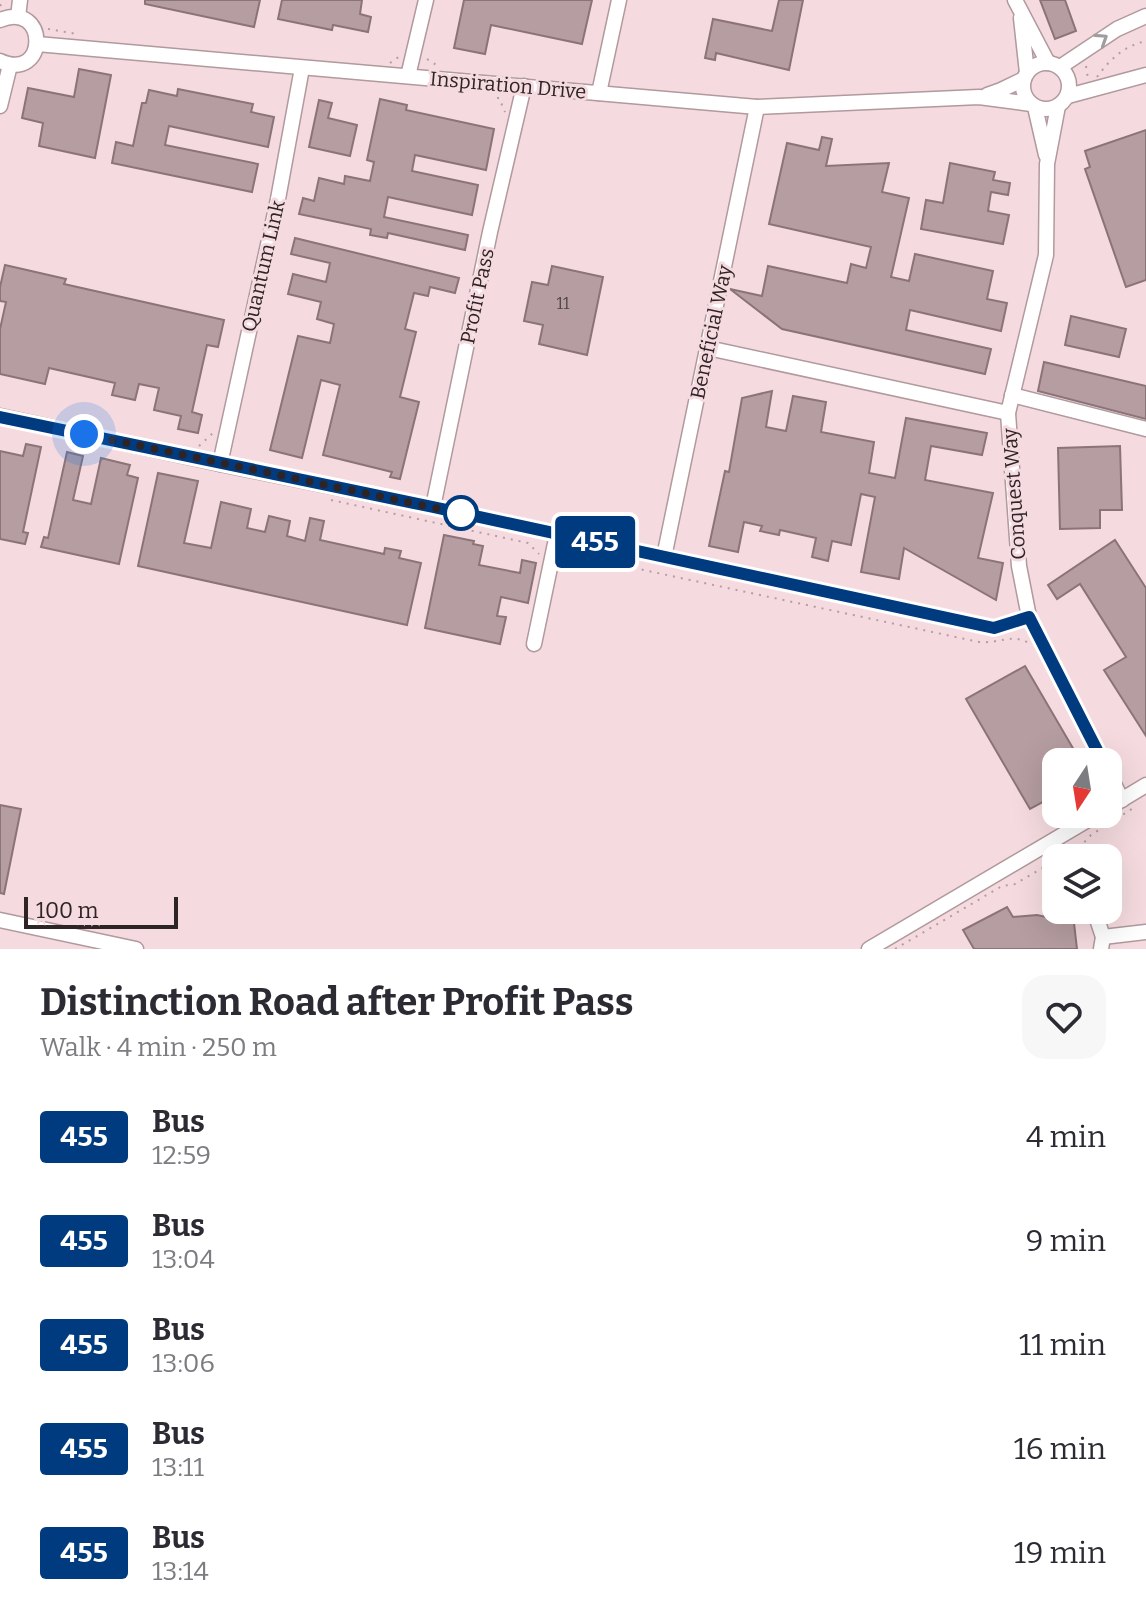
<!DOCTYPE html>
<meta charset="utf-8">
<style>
:root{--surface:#fff;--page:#f7f7f7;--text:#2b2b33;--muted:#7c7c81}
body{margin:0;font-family:Bitter,serif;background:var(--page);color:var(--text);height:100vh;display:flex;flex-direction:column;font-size:30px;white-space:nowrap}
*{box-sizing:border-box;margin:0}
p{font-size:26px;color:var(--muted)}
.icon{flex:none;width:44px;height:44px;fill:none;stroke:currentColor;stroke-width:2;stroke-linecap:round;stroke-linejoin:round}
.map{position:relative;height:949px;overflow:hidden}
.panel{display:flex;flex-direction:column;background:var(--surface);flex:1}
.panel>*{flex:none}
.badge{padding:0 16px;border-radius:6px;font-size:28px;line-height:52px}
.needle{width:52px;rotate:192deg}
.buttons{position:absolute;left:1042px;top:748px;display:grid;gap:16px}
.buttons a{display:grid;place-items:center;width:80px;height:80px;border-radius:16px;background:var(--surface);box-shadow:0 8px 32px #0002;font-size:40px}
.scale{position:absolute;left:24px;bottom:20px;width:154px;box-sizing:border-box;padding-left:8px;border:4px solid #2e2426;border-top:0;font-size:22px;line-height:28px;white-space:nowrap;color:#2e2426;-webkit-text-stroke:6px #f5dbdf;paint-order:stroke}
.you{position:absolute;width:40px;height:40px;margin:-20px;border:6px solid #fff;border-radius:50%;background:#1a73e8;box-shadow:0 0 0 12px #1a73e833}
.map>.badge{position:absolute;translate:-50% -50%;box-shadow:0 0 0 4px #fff}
.round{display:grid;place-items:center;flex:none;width:84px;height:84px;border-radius:24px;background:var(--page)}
.head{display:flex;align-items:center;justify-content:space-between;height:136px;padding:0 40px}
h1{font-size:38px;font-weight:700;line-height:60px}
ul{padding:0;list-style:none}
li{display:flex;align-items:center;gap:24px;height:104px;padding:0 40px}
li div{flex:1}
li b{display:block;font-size:30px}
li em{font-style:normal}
li .badge{min-width:88px;font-weight:700;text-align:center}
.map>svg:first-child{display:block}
</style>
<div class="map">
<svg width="1146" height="949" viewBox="0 0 1146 949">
<rect width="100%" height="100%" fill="#f5dbdf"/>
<g fill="#b59da1" stroke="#8b7478" stroke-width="2">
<path d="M 145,0 L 260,0 L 254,27 L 145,4 Z"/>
<path d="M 282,0 L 362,0 L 360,14 L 371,17 L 368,32 L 333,25 L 332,30 L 278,19 Z"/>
<path d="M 464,0 L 592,0 L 582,44 L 491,25 L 485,54 L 454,48 Z"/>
<path d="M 779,0 L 803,0 L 789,70 L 716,53 L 715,60 L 705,58 L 713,19 L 772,31 Z"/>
<path d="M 1040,0 L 1065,0 L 1076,31 L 1055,39 Z"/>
<path d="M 79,69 L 111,75 L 95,158 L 39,146 L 43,123 L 22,118 L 28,88 L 74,97 Z"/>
<path d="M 178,89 L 253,104 L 251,112 L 274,117 L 268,147 L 169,126 L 165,145 L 258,164 L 252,192 L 112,163 L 116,142 L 133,146 L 142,103 L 146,103 L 149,90 L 177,96 Z"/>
<path d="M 380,99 L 407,105 L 406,110 L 494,129 L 486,170 L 415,155 L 412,171 L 478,185 L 472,215 L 388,197 L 384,217 L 468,235 L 465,250 L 388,233 L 387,238 L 370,235 L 371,229 L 299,214 L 303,198 L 314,201 L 319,178 L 344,184 L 345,176 L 370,181 L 374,162 L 367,160 Z"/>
<path d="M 319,100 L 332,103 L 328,118 L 357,125 L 350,156 L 309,147 Z"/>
<path d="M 1146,130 L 1146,280 L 1126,287 L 1085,169 L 1090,167 L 1085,151 Z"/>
<path d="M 822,137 L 832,139 L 826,166 L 889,163 L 882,192 L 909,198 L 891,277 L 909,281 L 915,254 L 993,271 L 987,299 L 1007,303 L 1001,331 L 910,310 L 906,330 L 991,349 L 985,374 L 782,329 L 730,289 L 762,296 L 768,266 L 847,283 L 851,264 L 866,268 L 871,247 L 769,224 L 787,143 L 819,150 Z"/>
<path d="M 950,163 L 995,172 L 993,180 L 1010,183 L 1008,195 L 991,192 L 988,211 L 1009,215 L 1003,244 L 921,229 L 926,200 L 943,203 Z"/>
<path d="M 295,238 L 459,278 L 455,293 L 430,287 L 428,296 L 414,293 L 405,329 L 416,332 L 400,397 L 419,402 L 400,479 L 390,477 L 392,472 L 323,455 L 340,385 L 321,380 L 302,458 L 270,450 L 298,336 L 330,343 L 334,324 L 317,319 L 321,302 L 288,294 L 293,274 L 326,282 L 330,263 L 291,254 Z"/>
<path d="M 5,265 L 66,279 L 64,284 L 224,320 L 218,347 L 207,345 L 192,412 L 202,415 L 198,433 L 178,429 L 181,416 L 154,410 L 159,388 L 139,384 L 135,400 L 112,395 L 115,383 L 49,368 L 45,384 L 0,374 L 0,329 L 6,302 L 0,301 L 0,287 Z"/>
<path d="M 552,266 L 603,277 L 587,355 L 539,344 L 543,325 L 524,321 L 532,282 L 548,285 Z"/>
<path d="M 1071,316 L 1126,329 L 1119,357 L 1065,345 Z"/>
<path d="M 1044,362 L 1146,386 L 1146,419 L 1038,391 Z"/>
<path d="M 772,391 L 766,427 L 786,431 L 793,396 L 826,402 L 821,432 L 874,442 L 869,473 L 895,478 L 906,418 L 987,433 L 982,455 L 931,446 L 925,480 L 993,493 L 978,558 L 1003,563 L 996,600 L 904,548 L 899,579 L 861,572 L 875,497 L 861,494 L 851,545 L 832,541 L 828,561 L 812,557 L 816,538 L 780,530 L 779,535 L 760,531 L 762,526 L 744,522 L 738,552 L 709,546 L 725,471 L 729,472 L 742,398 Z"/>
<path d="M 26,444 L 41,447 L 23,532 L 28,533 L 25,544 L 0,539 L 0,451 L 23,456 Z"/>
<path d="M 1120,446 L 1122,510 L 1100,510 L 1100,528 L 1060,529 L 1058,448 Z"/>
<path d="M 67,452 L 83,456 L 73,500 L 91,504 L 101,458 L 130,465 L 127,475 L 138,478 L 119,564 L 41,547 L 44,537 L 48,538 Z"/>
<path d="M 158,473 L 198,481 L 184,543 L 211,548 L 221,502 L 251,509 L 247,528 L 265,532 L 269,516 L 290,521 L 287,536 L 305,541 L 310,518 L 324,521 L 320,540 L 384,554 L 385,548 L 401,551 L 399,558 L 421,563 L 407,625 L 138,566 Z"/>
<path d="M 444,535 L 474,541 L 473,544 L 483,546 L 479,565 L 520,573 L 522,560 L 536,563 L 528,603 L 501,597 L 497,616 L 506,617 L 500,644 L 425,628 Z"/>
<path d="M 1115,540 L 1146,588 L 1146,736 L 1104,670 L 1126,657 L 1080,584 L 1057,599 L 1048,585 Z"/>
<path d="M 1025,666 L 1081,762 L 1056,762 L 1056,795 L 1030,809 L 966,699 Z"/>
<path d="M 0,805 L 21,809 L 4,894 L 0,893 Z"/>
<path d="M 1007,907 L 1013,917 L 1037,915 L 1074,923 L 1077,949 L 974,949 L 963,930 Z"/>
</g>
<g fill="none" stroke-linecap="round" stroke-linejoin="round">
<defs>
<g id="minor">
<path d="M 1015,0 L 1048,63"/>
<path d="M 18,17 L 20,0"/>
<path d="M 1021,18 L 1027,73"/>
<path d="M 0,20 C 49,0 48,83 0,61"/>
<path d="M 37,44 L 757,107 L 979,97 L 1031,104"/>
<circle cx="1046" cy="86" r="23"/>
<path d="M 1060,67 L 1117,29 L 1146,16"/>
<path d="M 408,76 L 426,0"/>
<path d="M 599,93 L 619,0"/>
<path d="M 987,95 L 1001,90 L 1024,79"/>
<path d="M 1068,96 L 1146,75"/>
<path d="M 0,106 L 10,65"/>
<path d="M 1058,106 L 1047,164 L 1046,255 L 1008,413 L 1019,566 L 1029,617 L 1103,762"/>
<path d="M 1035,107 L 1046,155"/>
<path d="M 708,348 L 1008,413"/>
<path d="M 1012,395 L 1146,429"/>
<path d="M 0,416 L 220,464 L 433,507 L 994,628 L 1029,617"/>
<path d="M 220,464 L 278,199 L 302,68"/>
<path d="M 433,507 L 490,232 L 524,86"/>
<path d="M 664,557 L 757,107"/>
<path d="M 534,644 L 557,534"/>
<path d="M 1108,772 L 1122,800"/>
<path d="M 1108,808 L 1146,785"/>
<path d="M 1052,842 L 1062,858"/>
<path d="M 1094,910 L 1103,937 L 1101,949"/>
<path d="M 0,920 L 136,949"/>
<path d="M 1103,937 L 1146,932"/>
<path d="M 869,949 L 1098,814"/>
</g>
</defs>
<use href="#minor" stroke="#b1999d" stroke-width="17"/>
<g stroke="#b39ea2" stroke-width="2" stroke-dasharray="2 6" stroke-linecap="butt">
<path d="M 0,6 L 3,2 L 6,3"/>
<path d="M 48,29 L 77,34"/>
<path d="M 427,59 L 438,66"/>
<path d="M 390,63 L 400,56"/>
<path d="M 1086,66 L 1088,79"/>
<path d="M 1097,77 C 1110,59 1124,46 1146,41"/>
<path d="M 497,98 L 499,98 L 505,112"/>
<path d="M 199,446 L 215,431"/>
<path d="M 331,500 L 528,543 L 539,554"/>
<path d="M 564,561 L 570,562 L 583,557 L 979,642 C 999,644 1011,633 1029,643"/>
<path d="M 1072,852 L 1078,849 L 1091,835 L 1135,807"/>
<path d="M 895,949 L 1002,886 L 1015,884 L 1051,863"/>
</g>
<use href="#minor" stroke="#fff" stroke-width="14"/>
</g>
<defs><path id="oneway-chevron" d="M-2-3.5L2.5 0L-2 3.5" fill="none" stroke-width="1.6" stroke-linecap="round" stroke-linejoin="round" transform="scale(2)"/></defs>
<use stroke="#a19c9d" href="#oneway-chevron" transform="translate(1102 39) rotate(-33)"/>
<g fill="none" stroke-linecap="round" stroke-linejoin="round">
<defs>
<path id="line" d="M 0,417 L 433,507 L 994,628 L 1029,617 L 1103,762"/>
</defs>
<use href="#line" stroke="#fff" stroke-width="18"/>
<use href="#line" stroke="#003b80" stroke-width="12"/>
<path stroke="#2e2426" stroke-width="8" stroke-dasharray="0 14.4" d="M 84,434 L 464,514 L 461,513"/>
</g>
<circle fill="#fff" stroke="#003b80" stroke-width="4" cx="461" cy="513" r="16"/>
<g text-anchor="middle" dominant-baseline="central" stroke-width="6" stroke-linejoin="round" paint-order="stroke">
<g font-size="16" fill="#504245">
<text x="563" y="303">11</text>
</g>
<g font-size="20" fill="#2e2426" stroke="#f5dbdf">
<text transform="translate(508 85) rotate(5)">Inspiration Drive</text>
<text transform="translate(263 266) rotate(-77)">Quantum Link</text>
<text transform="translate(477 296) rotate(-78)">Profit Pass</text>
<text transform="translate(711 332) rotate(-78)">Beneficial Way</text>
<text transform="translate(1014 494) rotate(-94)">Conquest Way</text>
</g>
</g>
</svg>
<div class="buttons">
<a><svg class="needle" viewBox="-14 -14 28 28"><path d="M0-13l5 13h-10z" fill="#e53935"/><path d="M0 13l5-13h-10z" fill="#7c7c81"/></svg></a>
<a><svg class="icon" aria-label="layers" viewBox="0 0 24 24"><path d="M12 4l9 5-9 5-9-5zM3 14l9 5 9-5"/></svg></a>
</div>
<div class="scale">100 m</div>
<div class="you" style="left:84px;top:434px"></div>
<b class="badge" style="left:595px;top:542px;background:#003b80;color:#fff">455</b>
</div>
<section class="panel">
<div class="head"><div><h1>Distinction Road after Profit Pass</h1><p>Walk · 4 min · 250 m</p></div><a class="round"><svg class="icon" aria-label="heart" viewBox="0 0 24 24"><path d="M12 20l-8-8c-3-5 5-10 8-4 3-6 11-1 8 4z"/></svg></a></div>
<ul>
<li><span class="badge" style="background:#003b80;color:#fff">455</span><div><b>Bus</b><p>12:59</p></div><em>4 min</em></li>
<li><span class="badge" style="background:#003b80;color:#fff">455</span><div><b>Bus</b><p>13:04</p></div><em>9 min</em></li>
<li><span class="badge" style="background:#003b80;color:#fff">455</span><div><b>Bus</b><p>13:06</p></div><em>11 min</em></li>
<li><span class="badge" style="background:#003b80;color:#fff">455</span><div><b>Bus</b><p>13:11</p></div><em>16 min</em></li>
<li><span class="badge" style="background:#003b80;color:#fff">455</span><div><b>Bus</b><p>13:14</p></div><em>19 min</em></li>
</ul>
</section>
